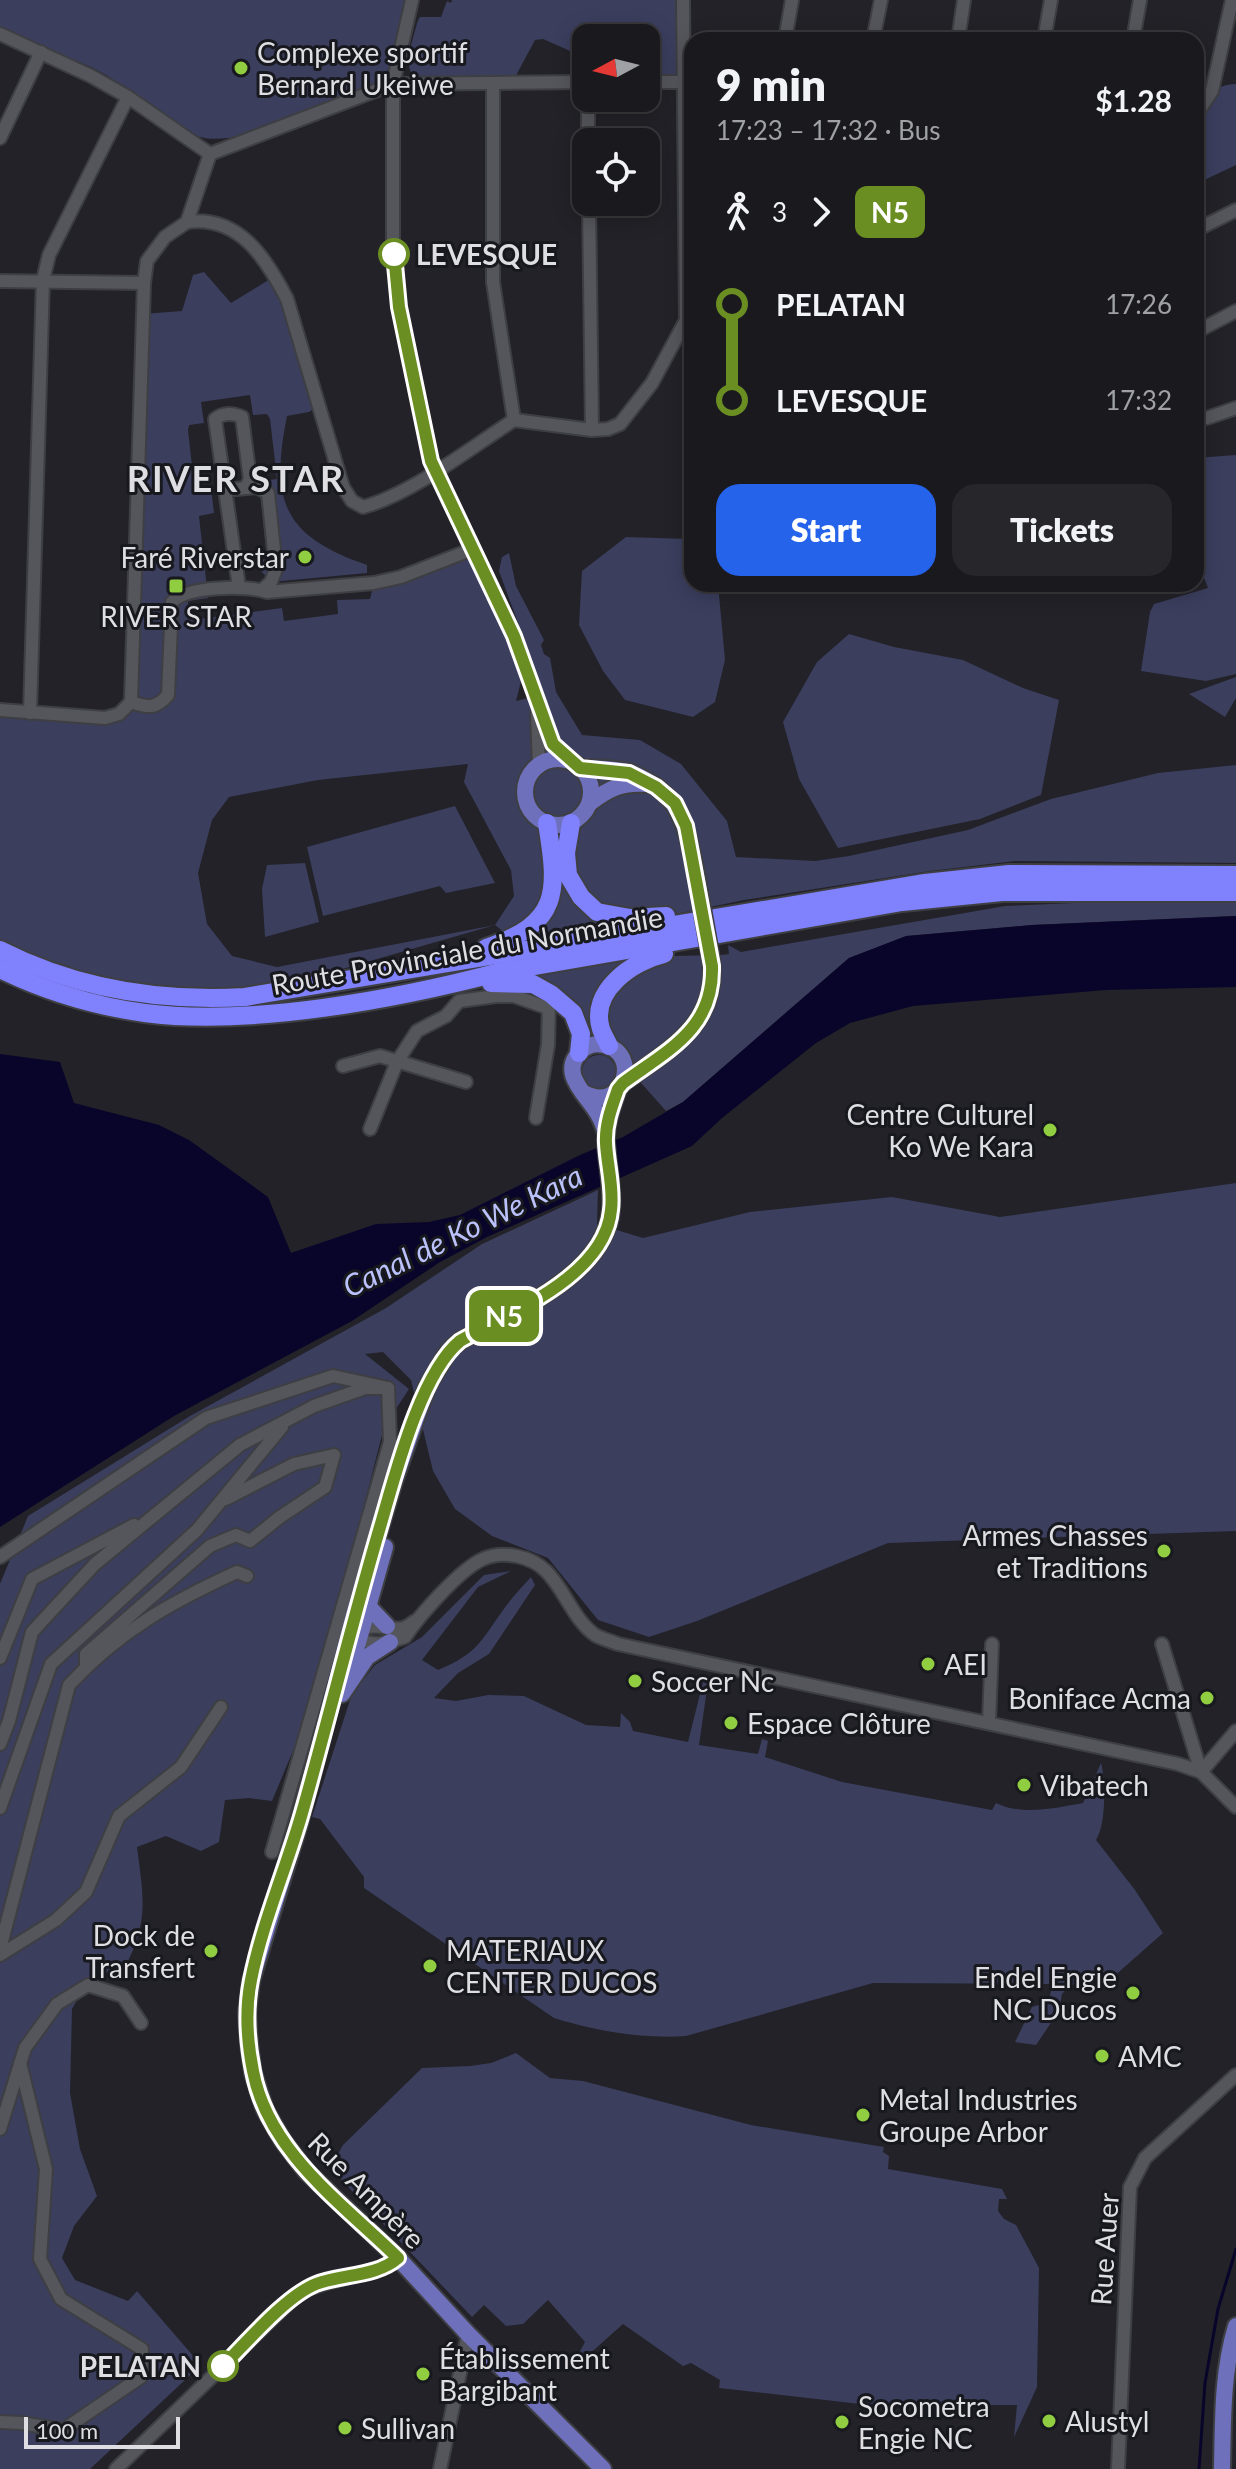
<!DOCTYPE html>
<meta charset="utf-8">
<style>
:root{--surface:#1a1a1e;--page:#27272b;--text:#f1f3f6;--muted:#9fa1a4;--line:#38383c;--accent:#2563eb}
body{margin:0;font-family:Lato,sans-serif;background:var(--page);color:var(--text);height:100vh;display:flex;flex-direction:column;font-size:30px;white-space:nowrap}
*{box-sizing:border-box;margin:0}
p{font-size:26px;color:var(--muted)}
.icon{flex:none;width:44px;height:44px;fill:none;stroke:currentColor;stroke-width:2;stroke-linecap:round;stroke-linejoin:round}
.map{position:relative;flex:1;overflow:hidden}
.side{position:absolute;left:684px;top:32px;width:520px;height:560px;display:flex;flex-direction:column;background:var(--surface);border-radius:24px;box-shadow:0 4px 20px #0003,0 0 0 2px var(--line)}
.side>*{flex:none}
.badge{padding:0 16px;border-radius:12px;font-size:28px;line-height:52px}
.needle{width:52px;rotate:263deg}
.controls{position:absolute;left:572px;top:24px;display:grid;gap:16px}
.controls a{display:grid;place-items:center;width:88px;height:88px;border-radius:16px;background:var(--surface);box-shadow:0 4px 20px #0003,0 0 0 2px var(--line);font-size:40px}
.scale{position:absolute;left:24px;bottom:20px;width:156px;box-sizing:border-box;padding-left:8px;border:4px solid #dfdfe3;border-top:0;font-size:22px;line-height:28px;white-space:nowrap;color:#dfdfe3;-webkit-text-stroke:6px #18191e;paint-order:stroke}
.map>.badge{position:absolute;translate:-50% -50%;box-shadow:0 0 0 4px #fff}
.legs{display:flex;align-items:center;gap:12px;height:88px;padding:0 32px;font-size:26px}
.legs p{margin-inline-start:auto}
.overview{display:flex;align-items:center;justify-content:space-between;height:136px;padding:0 32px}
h1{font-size:44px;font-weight:800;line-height:60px}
.cta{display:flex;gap:16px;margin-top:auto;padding:16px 32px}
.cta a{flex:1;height:92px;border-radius:24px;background:var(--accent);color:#fff;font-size:32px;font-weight:800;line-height:92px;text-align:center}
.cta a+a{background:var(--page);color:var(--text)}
ul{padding:0 32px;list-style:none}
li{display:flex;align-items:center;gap:28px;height:96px;font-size:30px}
li i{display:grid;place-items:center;width:12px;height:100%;margin:0 10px;background:currentColor}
li i::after{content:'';width:20px;height:20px;margin:-10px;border:6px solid;border-radius:50%;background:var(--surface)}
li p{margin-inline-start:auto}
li:first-child i{background:linear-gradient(#0000 50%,currentColor 0)}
li:last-child i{background:linear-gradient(currentColor 50%,#0000 0)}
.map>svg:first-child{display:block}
</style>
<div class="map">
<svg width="1236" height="2469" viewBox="0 0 1236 2469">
<rect width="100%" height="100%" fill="#222228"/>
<g fill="#3b3e5d" fill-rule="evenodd">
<path d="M 0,0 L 409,0 C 402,27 399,64 377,83 L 240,137 C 226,138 210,141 197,136 C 158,122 130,85 93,68 C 76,59 58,58 40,52 C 26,47 13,40 0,34 Z"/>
<path d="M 452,0 L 683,0 L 684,82 L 646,82 L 646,38 L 586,38 L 586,58 L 543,39 L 535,40 L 512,83 L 413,80 L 407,59 L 418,20 L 420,17 L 441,17 L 447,1 L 451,3 Z"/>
<path d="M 1236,84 L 1236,165 L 1196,184 C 1196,148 1185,86 1236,84 Z"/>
<path d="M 204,272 L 231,303 L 275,276 L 319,405 L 309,412 L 287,416 C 270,501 283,536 367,565 L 367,573 L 271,582 L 252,561 L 267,559 L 261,501 L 259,494 L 245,496 L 262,481 L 277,479 L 270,419 L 267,414 L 253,415 L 250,395 L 201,402 L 204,423 L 189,425 L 188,430 L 194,484 L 197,488 L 211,487 L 214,513 L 199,516 L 208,598 L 188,601 L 190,620 L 282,608 L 284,621 L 338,614 L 337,600 L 370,599 L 374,583 L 473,549 L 525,665 L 516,701 L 544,694 L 499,571 L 502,557 L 509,553 L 516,586 L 544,640 L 541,645 L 544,654 L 550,658 L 556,692 L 582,735 L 640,740 L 681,764 L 727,821 L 736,857 L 815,861 L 849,856 L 968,830 L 1051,799 L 1158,773 L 1236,765 L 1236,863 L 1015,861 L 930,871 L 744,900 L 521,946 L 495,925 L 245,997 L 140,994 L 0,950 L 0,710 L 105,718 L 131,702 L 143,314 L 182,311 L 193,275 ZM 468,764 L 464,782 L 511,870 L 514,896 L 495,925 L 277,967 L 232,956 L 207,924 L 198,873 L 212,820 L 229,797 L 318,780 Z"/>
<path d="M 1236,455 L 1236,674 L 1206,681 L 1141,671 L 1150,612 L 1154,604 L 1208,588 L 1203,575 L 1196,575 L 1196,458 Z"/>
<path d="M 626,537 L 688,539 L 692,545 L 692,584 L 718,584 L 725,660 L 715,702 L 693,717 L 625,700 L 603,671 L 579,625 L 582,571 Z"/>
<path d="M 849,634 L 894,647 L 963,660 L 1023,688 L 1059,700 L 1041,795 L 980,819 L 838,848 L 799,779 L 783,722 L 817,662 Z"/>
<path d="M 1236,677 L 1236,698 L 1225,717 L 1189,694 Z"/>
<path d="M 455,806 L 495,883 L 446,893 L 440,886 L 323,916 L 307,847 Z"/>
<path d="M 305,863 L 319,922 L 265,937 L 262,889 L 267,865 Z"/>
<path d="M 1236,896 L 1236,916 L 1032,925 L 907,936 L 849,958 L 683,1102 L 666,1111 L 642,1084 L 596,1020 L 583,1022 L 511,977 L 624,957 L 721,955 L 729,954 L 728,945 L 741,952 L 1005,906 Z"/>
<circle cx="599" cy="1072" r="17"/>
<path d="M 1236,1183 L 1236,1531 L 888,1543 L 697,1621 L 649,1637 L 598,1620 L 548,1558 L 492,1536 L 455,1509 L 433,1471 L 411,1380 L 383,1352 L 365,1354 L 409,1389 L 384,1427 L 315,1698 L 272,1801 L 249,1798 L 225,1800 L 219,1842 L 201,1851 L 166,1836 L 137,1847 C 144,1900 149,1923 123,1971 L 91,1975 L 72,2009 L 70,2093 L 80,2149 L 97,2196 L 74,2226 L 62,2258 L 75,2280 L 128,2301 L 137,2291 L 201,2365 L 90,2469 L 0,2469 L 0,1584 L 28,1516 L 190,1416 L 386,1308 L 482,1244 L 598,1190 L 597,1224 L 643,1238 L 750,1212 L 892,1197 L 1000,1217 Z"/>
<path d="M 511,1571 L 478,1587 L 422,1660 L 438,1670 C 479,1653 481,1640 506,1606 C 513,1596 522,1587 531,1577 L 535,1585 L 489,1654 L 458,1673 L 434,1698 L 456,1701 L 488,1695 L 524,1696 L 586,1725 L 620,1727 L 621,1713 L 630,1722 L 633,1731 L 688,1742 L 703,1682 L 708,1682 L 699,1745 L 758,1754 L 762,1739 L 768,1741 L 765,1757 L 842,1782 L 992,1810 L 996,1803 C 1022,1816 1055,1808 1083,1803 L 1101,1763 C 1106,1780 1106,1825 1096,1840 L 1135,1890 L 1163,1933 L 1112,1978 L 1069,1986 L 1062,1994 L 1059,2011 L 1036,2045 L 1015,2042 L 1032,2007 L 1049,2002 L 1052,1984 L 873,1983 L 686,2036 C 642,2039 596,2031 554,2018 L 364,1888 L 364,1877 L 320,1819 L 312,1817 L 352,1694 L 375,1665 L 422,1637 L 484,1575 Z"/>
<path d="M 516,2053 L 550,2078 L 583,2081 L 751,2125 L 884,2147 L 883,2152 L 889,2156 L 888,2169 L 1002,2189 L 1007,2199 L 999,2199 L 998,2211 L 1004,2219 L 1016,2225 L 1039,2268 L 1037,2387 L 1014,2437 L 1017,2405 L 869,2405 L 719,2388 L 720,2380 L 691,2363 L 683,2366 L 623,2324 L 576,2366 L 575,2360 L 585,2342 L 548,2300 L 523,2324 L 506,2326 L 484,2305 L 472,2317 L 330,2168 L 343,2145 L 422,2068 L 470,2066 L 491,2063 Z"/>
</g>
<path fill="#09052a" d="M 1236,916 L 1236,987 L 1106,990 L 913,1006 L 850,1023 L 816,1043 L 722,1118 L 692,1146 L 487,1237 L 440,1262 L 352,1321 L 174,1416 L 0,1527 L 0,1054 L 60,1062 L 74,1103 L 159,1125 L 189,1140 L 268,1197 L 291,1253 L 376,1224 L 429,1222 L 460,1215 L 580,1155 L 623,1137 L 683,1102 L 849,958 L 906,936 L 1032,925 Z"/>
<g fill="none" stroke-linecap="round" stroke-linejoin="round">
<path stroke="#09052a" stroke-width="3" d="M 1199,2469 L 1205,2383 L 1218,2309 L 1236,2249"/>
<defs>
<g id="minor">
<path d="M 412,0 L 393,84 L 393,247 L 399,307 L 428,449 L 439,481 L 514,636 L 553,744 L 572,762"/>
<path d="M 0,34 L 91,76 L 128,97 L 210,154 L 393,84 L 586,82"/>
<path d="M 785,40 L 792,0"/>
<path d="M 873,40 L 881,0"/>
<path d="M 958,40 L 964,0"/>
<path d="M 1044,40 L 1051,0"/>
<path d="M 1133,40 L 1140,0"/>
<path d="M 646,82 L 684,82"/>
<path d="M 493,83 L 493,282 L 514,420"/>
<path d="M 588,98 L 588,142"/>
<path d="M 1196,115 L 1212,91 L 1232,0"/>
<path d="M 0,138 L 41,52"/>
<path d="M 589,202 L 592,430"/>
<path d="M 187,222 C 239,215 266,258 287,299 L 343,487 L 352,501 L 363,507 C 412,494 470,448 514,420 L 592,430 L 608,429 L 620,424 L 652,383 L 686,320 L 683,0"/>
<path d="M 1196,230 L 1236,210"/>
<path d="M 0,281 L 144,283"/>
<path d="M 1196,332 L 1236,311"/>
<path d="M 1196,416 L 1207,418 L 1236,408"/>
<path d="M 246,488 L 257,487 L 268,493 L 276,569 L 271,582 L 262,590"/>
<path d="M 226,490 L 246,488 L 250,479 L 242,417 C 233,413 224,412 215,419 L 239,587"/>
<path d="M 131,702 C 148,708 156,709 168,695 L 172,602 C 187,586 246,585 267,592 L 374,583 L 401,577 L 473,549"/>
<path d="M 0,710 L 105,718 L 119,714 L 131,702 L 144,283 L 147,261 L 165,237 L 187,222 L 210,154"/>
<path d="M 30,713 L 43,280 L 49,255 L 128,97"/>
<path d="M 537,713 L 539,766"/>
<path d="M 343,1066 L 380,1056 L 466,1082"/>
<path d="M 536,1118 L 548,1045 L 549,1002"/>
<path d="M 370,1129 L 397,1062 L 417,1031 L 446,1016 L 459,1001 L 496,996 L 514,996 L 548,1008"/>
<path d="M 0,1557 L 206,1418 L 333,1376 L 388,1388 L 365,1388 L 314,1406 L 240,1445 L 95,1564 L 32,1632 L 9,1721 L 0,1744"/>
<path d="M 357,1631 C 374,1621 389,1631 403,1628 C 407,1627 411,1624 415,1621"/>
<path d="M 355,1634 C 369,1649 387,1643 405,1637 C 418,1617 460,1569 483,1559 C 502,1550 531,1556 546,1571 C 565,1590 573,1619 595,1635 C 602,1639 611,1641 618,1644 L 1178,1764 L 1201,1772 L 1236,1807"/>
<path d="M 1162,1644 L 1201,1772"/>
<path d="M 0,1658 L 32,1579 L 134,1525"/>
<path d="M 86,1667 L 86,1654 L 210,1546 L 236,1535 L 250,1541 L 280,1517 L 325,1487 L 334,1455 L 294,1464 L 226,1499"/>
<path d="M 989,1722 L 992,1644"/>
<path d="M 1201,1772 L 1236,1731"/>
<path d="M 0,1808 L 51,1664 L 197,1530 L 282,1427"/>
<path d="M 272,1852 L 390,1442 L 388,1388"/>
<path d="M 0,1949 L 69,1685 C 118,1632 171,1602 237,1572 L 247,1576"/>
<path d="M 0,1955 L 56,1920 L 86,1892 L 119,1816 L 181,1767 L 221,1707"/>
<path d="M 0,2129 L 25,2048 L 57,2004 L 88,1985 L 123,1996 L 141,2023"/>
<path d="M 0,2422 L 21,2423 L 63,2430 L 141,2377 L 142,2349 L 61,2299 L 40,2259 L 46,2169 L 20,2063"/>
<path d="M 116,2469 L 299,2293 C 328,2278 377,2276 398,2258"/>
<path d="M 440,2469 L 468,2334"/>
<path d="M 1118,2469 L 1130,2187 L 1145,2158 L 1236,2075"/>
</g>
<g id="major">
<circle cx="558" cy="792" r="33"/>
<path d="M 580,768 C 596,769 617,768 631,773 C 684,794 687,830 697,880"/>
<path d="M 590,803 C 609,788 623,782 647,784"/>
<path d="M 623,1083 C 668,1050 720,1024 711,959"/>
<path d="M 584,1093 C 624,1114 642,1053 604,1045 C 596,1043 587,1045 581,1051 C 557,1074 589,1096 599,1116 C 602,1121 604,1127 606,1133"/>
<path d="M 368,1606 L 387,1626"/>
<path d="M 353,1660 L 385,1547"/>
<path d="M 342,1694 L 367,1657 L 390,1642"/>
<path d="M 603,2469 L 468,2334 L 398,2258 L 306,2171 L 283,2141 L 265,2110 L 253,2073 L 249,2044 L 247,2013 L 251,1981 L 299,1824 L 354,1615 L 394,1481 L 427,1387 L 449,1350 L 460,1341 C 511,1312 605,1276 611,1210 C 613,1187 607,1165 606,1142 C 605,1124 612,1106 618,1089"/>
<path d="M 1222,2469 C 1223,2421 1222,2372 1236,2326"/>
</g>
<g id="highway">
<path d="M 571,823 L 566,853 L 568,875 L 581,897 L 597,912 L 630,918 L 666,916"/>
<path d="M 486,948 C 561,923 558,892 547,823"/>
<path d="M 0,950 C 77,989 159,1002 245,997 L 925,883 L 1009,874 L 1236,875"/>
<path d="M 0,969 C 45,991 94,1006 145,1013 C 250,1027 397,999 500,972 L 902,902 L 1002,892 L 1236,892"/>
<path d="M 491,983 L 533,984 L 551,994 L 573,1013 L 581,1034 L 579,1053"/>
<path d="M 609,1046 C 607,1041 603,1035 601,1029 C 589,991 633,961 664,954"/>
</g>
</defs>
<use href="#minor" stroke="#3e3f43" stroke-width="16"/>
<use href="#major" stroke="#3e3f43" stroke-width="20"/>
<use href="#highway" stroke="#3e3f43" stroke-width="22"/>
<use href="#minor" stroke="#55565c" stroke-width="12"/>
<use href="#major" stroke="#6f70bc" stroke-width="16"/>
<use href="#highway" stroke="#8081fc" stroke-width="18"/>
<defs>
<path id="major-bridge" d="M 697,880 L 711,959"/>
</defs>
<use href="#major-bridge" stroke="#3e3f43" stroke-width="20" stroke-linecap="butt"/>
<use href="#major-bridge" stroke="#6f70bc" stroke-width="16"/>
</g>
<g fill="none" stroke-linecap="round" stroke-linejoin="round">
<defs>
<path id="line-1" d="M 223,2366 C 247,2342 286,2296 316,2284 C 342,2274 376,2277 398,2258 C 343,2204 268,2152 253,2071 C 247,2041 245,2010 251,1980 C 262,1924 286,1869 302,1813 C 329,1718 352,1622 380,1527 C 395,1476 420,1374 460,1341 C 511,1312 605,1276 611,1210 C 614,1188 607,1165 606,1143 C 605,1124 612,1106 618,1089 L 623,1083 C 668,1050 714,1029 712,966 L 686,826 L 675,803 L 656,787 L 629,773 L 580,768 L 553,744 L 514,636 L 431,461 L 399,307 L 394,254"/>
</defs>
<use href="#line-1" stroke="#fff" stroke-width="18"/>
<use href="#line-1" stroke="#6b8e23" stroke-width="12"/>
</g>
<g fill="#91cd40" stroke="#18191e" stroke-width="3">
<circle cx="241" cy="68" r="8"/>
<circle cx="305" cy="557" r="8"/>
<rect x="168" y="578" width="16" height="16" rx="4"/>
<circle cx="1050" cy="1130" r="8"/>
<circle cx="1164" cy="1551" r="8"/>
<circle cx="928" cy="1664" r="8"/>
<circle cx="635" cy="1681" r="8"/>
<circle cx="1207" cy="1698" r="8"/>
<circle cx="731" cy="1723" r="8"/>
<circle cx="1024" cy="1785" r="8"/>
<circle cx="211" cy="1951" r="8"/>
<circle cx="430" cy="1966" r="8"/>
<circle cx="1133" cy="1993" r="8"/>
<circle cx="1102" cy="2056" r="8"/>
<circle cx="863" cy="2115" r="8"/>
<circle cx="423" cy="2374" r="8"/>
<circle cx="1049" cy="2421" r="8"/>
<circle cx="842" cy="2422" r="8"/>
<circle cx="345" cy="2428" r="8"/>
</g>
<g fill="#fff" stroke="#6b8e23" stroke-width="4">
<circle cx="394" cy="254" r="14"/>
<circle cx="223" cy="2366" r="14"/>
</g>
<g text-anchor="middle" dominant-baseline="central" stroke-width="6" stroke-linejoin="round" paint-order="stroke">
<g font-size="28" fill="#dfdfe3" stroke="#18191e" text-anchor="start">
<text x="257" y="52">Complexe sportif<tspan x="257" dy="32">Bernard Ukeiwe</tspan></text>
<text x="289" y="557" text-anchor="end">Faré Riverstar</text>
<text x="176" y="616" text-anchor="middle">RIVER STAR</text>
<text x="1034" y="1114" text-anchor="end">Centre Culturel<tspan x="1034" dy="32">Ko We Kara</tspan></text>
<text x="1148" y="1535" text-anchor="end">Armes Chasses<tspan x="1148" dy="32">et Traditions</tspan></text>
<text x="944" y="1664">AEI</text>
<text x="651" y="1681">Soccer Nc</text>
<text x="1191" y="1698" text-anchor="end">Boniface Acma</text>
<text x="747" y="1723">Espace Clôture</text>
<text x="1040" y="1785">Vibatech</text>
<text x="195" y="1935" text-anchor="end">Dock de<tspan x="195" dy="32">Transfert</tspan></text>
<text x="446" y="1950">MATERIAUX<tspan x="446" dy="32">CENTER DUCOS</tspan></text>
<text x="1117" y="1977" text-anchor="end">Endel Engie<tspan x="1117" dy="32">NC Ducos</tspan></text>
<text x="1118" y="2056">AMC</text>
<text x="879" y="2099">Metal Industries<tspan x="879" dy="32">Groupe Arbor</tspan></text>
<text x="439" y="2358">Établissement<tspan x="439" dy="32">Bargibant</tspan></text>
<text x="858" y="2406">Socometra<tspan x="858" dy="32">Engie NC</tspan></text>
<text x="1065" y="2421">Alustyl</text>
<text x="361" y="2428">Sullivan</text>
</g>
<g font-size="28" font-weight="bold" fill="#dfdfe3" stroke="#18191e" text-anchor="start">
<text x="416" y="254">LEVESQUE</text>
<text x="201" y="2366" text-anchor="end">PELATAN</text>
</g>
<g font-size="28" fill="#dfdfe3" stroke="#18191e">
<text transform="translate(467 950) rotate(-10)">Route Provinciale du Normandie</text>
<text transform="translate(367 2190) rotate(45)">Rue Ampère</text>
<text transform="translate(1104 2249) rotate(-86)">Rue Auer</text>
</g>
<g font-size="30" font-style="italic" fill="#bbc1fb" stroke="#18191e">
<text transform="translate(462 1230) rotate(-26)">Canal de Ko We Kara</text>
</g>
<g font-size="36" font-weight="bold" letter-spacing="2" fill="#dfdfe3" stroke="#18191e">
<text x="236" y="478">RIVER STAR</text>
</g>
</g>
</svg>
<div class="controls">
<a><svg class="needle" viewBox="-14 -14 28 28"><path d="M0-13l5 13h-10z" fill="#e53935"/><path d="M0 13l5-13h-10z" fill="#9fa1a4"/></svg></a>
<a><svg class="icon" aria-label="locate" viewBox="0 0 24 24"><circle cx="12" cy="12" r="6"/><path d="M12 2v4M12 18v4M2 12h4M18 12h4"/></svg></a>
</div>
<div class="scale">100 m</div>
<b class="badge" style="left:504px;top:1316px;background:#6b8e23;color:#fff">N5</b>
<section class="side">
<div class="overview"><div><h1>9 min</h1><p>17:23 – 17:32 · Bus</p></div><b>$1.28</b></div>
<div class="legs"><svg class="icon" aria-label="walk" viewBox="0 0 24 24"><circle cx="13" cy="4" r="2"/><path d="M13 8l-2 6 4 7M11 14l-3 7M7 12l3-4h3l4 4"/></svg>3<svg class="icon" aria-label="forward" viewBox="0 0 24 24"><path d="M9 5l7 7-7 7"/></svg><b class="badge" style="background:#6b8e23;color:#fff">N5</b></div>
<ul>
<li><i style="color:#6b8e23"></i><b>PELATAN</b><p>17:26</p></li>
<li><i style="color:#6b8e23"></i><b>LEVESQUE</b><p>17:32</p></li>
</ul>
<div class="cta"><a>Start</a><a>Tickets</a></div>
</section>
</div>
